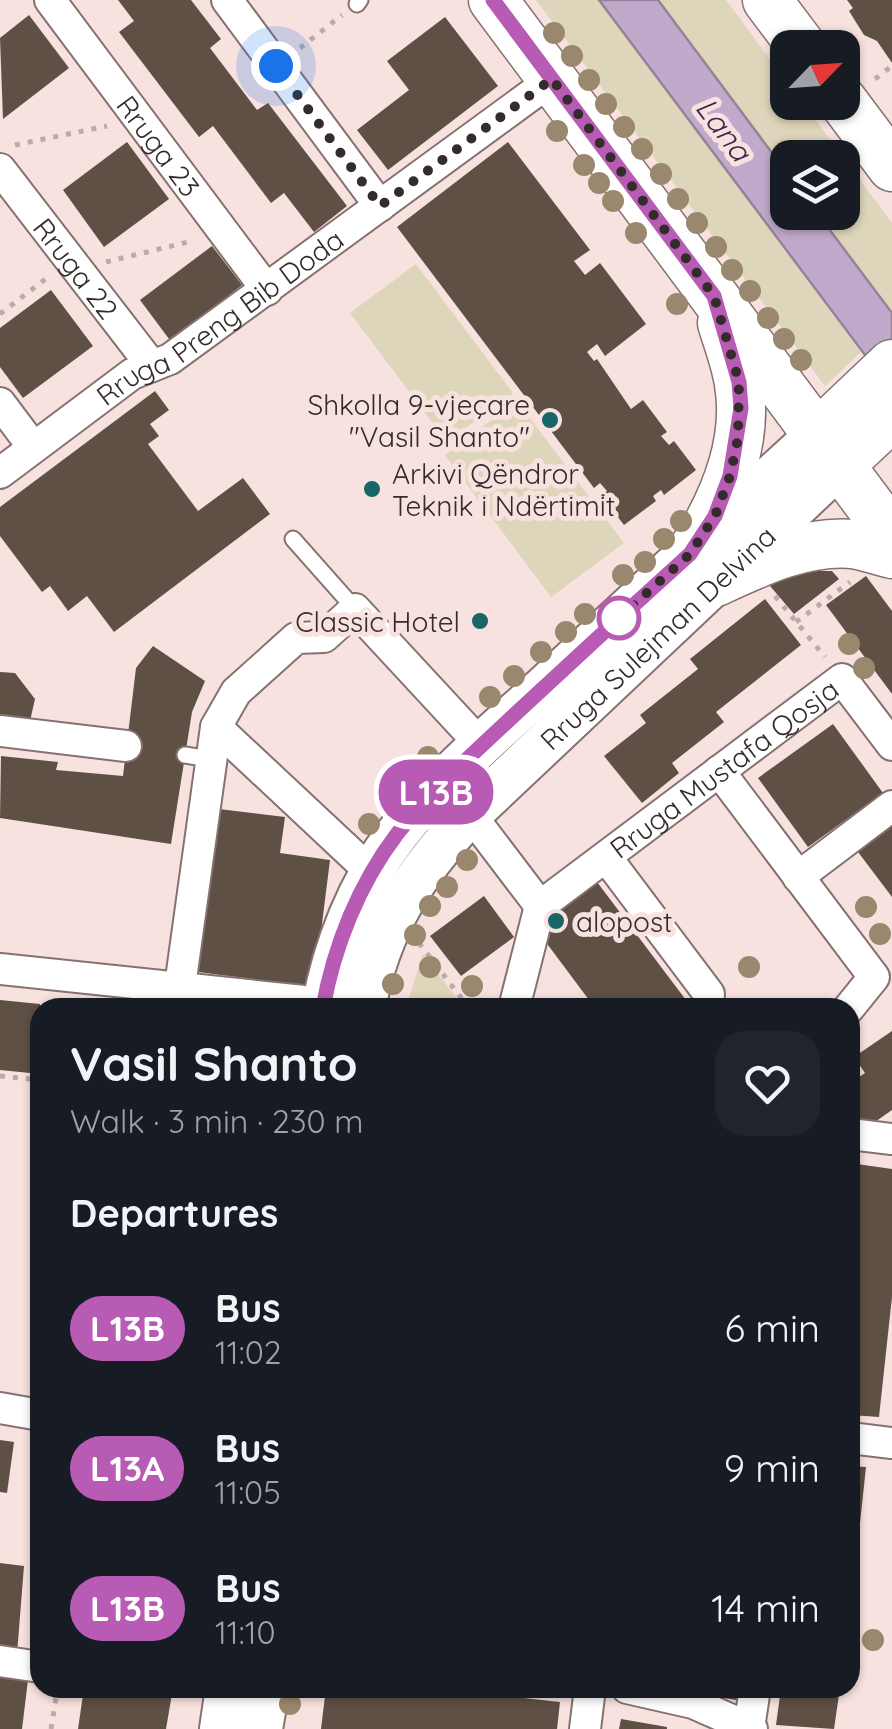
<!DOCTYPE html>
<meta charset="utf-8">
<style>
:root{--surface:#171b24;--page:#20242c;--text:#f1f3f6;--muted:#9ea1a6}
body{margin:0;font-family:Quicksand,sans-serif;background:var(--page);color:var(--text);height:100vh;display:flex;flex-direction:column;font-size:38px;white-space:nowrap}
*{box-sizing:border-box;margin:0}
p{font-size:32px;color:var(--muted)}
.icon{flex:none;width:55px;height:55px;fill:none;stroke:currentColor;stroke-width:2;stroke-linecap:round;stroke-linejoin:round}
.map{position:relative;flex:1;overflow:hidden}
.panel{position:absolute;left:30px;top:998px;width:830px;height:700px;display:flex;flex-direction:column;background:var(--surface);border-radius:30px;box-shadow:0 2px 8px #0004}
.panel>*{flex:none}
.badge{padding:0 20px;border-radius:32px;font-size:35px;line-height:65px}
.needle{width:65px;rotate:65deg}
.fabs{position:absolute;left:770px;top:30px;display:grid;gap:20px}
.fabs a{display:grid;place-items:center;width:90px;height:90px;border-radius:20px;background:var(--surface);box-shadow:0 2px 8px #0004;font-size:50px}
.you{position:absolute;width:50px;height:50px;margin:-25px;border:8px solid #fff;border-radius:50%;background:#1a73e8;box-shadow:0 0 0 15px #1a73e833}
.map>.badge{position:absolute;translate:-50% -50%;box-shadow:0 0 0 5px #fff}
h2{padding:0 40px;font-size:38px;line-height:90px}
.round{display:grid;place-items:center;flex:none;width:105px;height:105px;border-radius:30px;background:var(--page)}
.summary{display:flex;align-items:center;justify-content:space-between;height:170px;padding:0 40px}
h1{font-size:48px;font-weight:700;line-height:75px}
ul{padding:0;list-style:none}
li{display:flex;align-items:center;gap:30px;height:140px;padding:0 40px}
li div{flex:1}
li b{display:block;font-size:38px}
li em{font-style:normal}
li .badge{min-width:110px;font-weight:700;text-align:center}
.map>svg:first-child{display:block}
</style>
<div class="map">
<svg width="892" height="1729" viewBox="0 0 892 1729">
<rect width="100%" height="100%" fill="#f8e2df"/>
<g fill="#ded6ba">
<path d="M 536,0 L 599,0 L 861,352 L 825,386 Z"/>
<path d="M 658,0 L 726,0 L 787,82 L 788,102 L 803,103 L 892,223 L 892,313 L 817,213 L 842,212 L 842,158 L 788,158 L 787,173 Z"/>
<path d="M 416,264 L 513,393 L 447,442 L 350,313 Z"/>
<path d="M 517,401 L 624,543 L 551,597 L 445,455 Z"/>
<path d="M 423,954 L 459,1001 L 464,1007 L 406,1007 Z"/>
</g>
<path fill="#c0a9ca" stroke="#96839a" stroke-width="2.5" d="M 599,0 L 658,0 L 787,173 L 788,212 L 817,213 L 892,313 L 892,391 Z"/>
<g fill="#5e5045">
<path d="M 118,0 L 191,0 L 221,39 L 210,48 L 257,110 L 268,103 L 347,206 L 314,232 L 284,193 L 271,203 L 213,126 L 199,137 L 119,32 L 134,21 Z"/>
<path d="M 847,0 L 892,0 L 892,63 L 877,41 L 864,35 L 849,11 L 853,8 Z"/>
<path d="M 29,15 L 69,68 L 3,119 L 0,38 Z"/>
<path d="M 445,17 L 498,86 L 388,170 L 357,130 L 409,90 L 387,61 Z"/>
<path d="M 127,142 L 169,199 L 104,247 L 63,190 Z"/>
<path d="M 508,142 L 590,250 L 574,261 L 585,275 L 600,263 L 646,324 L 605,356 L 597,344 L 587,352 L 594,361 L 597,359 L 631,409 L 643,400 L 667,432 L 661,436 L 669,445 L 674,441 L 696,470 L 664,495 L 661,490 L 653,496 L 656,501 L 624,525 L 601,495 L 607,491 L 600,483 L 594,488 L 397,227 Z"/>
<path d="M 212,246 L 242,285 L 229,295 L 235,303 L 175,347 L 140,300 Z"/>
<path d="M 51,290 L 93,346 L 23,398 L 0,367 L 0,328 Z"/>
<path d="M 155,391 L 169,410 L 150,424 L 159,436 L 148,444 L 198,511 L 243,478 L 270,514 L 114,632 L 87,596 L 68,611 L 50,586 L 42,592 L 0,536 L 0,507 Z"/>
<path d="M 818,571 L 832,571 L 839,579 L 794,614 L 770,586 L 785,577 Z"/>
<path d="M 866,576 L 892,611 L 892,694 L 826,605 Z"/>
<path d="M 765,599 L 801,645 L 716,712 L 724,722 L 672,763 L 679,773 L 642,803 L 604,756 L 646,723 L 640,715 L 698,669 L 690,659 Z"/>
<path d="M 153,646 L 205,681 L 192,712 L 171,844 L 0,818 L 1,756 L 58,762 L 56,770 L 123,776 L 136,668 Z"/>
<path d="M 0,672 L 15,673 L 35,699 L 30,721 L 0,716 Z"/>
<path d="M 833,724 L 883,793 L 808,847 L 758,778 Z"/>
<path d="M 219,809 L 285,817 L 280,853 L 330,860 L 314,987 L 198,972 Z"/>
<path d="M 892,826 L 892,897 L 858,852 Z"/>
<path d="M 594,878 L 692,1008 L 610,1008 L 606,1002 L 595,1008 L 545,941 L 552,910 Z"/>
<path d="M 484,896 L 514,937 L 461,976 L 430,936 Z"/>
<path d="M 0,1000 L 40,1004 L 40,1074 L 0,1070 Z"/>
<path d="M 892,1031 L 892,1110 L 862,1131 L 850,1113 L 850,1083 L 865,1073 L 854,1057 Z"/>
<path d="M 850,1163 L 892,1169 L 892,1297 L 879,1417 L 850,1415 Z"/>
<path d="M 0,1440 L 14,1442 L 7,1493 L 0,1492 Z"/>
<path d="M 850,1466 L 866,1467 L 853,1589 L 850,1589 Z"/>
<path d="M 0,1563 L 24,1566 L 17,1654 L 0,1652 Z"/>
<path d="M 0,1676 L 28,1680 L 22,1729 L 0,1729 Z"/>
<path d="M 84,1688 L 173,1688 L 166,1729 L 78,1729 Z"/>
<path d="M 326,1688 L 435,1688 L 560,1702 L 557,1729 L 321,1729 Z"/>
<path d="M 694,1688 L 738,1688 L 736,1700 L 693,1693 Z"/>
<path d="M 781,1688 L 840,1688 L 834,1729 L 776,1725 Z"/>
<path d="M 621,1719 L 667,1727 L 667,1729 L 619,1729 Z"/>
</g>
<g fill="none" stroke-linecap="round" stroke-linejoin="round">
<defs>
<g id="service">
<path d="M 357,4 L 360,0"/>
<path d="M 293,539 L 355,609"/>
<path d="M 185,755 L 210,759"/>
</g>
<g id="minor">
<path id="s1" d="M 50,0 L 267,290"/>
<path d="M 227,0 L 380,206"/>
<path id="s2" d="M 0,169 L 152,366"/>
<path d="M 0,403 L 33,447"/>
<path id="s3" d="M 0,473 L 132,374 L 170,359 L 553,79"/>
<path d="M 216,727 L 372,873"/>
<path d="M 0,731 L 126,746"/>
<path d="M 719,771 L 874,977 L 849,1008"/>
<path d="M 470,814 L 540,906"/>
<path d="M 606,857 L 709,994 L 708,1008"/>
<path d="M 798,877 L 892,806"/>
<path d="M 0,969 L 323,1003"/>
<path d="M 177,1008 L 216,727 L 236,692 L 296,638 L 324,637 L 355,609 L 482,746"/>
<path id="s4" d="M 514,1008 L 540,906 L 842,679 L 892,745"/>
<path d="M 850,1134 L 892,1139"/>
<path d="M 0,1408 L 40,1415"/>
<path d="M 850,1438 L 892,1443"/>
<path d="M 0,1661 L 40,1667"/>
<path d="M 627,1688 L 693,1703 L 752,1729"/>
<path d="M 749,1728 L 755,1688"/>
<path d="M 585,1729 L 590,1688"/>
</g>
<g id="secondary">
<path d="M 323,1008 C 334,946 359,884 397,834 C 440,778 497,731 549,683 C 638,600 727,517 817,435"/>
<path id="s5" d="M 364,1008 C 380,925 414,874 470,814 L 840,465"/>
<path d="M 221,1729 L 227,1688"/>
<path d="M 261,1729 L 268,1688"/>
</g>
<g id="primary">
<path d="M 493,0 L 892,535"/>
<path d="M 767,0 L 803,48"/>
<path d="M 842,100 L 892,167"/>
<path d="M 817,435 L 892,364"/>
<path d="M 840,465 L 892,416"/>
<path d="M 690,554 C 722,505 749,445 739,384 C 736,363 728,343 722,323"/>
<path d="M 716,582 C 759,562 805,540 853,544 C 866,546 879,551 892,554"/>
</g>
</defs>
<use href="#service" stroke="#857270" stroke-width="19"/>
<use href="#minor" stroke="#857270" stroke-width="34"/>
<use href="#secondary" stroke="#857270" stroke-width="46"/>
<use href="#primary" stroke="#857270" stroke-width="51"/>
<g stroke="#bcaaa8" stroke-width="5" stroke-dasharray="5 8" stroke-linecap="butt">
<path d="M 300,48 L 342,15"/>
<path d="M 875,79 L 892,66"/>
<path d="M 15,145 L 107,126"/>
<path d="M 106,262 L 192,241"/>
<path d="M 0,314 L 48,277"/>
<path d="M 775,596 L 825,657"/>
<path d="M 796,622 L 850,582"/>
<path d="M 419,943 L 469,1008"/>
<path d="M 736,1002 L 758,1008"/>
<path d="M 0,1076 L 40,1080"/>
<path d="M 51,1729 L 57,1692"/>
</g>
<use href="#service" stroke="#fff" stroke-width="15"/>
<use href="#minor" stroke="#fff" stroke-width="30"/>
<use href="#secondary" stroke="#fff" stroke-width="42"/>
<use href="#primary" stroke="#fff" stroke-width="48"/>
</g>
<g fill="#99886d">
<circle cx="554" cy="33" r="11"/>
<circle cx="572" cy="56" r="11"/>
<circle cx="589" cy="80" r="11"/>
<circle cx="606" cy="104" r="11"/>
<circle cx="624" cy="127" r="11"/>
<circle cx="557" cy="131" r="11"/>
<circle cx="642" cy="149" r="11"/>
<circle cx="584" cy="165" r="11"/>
<circle cx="661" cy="174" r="11"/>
<circle cx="599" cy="183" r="11"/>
<circle cx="678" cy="199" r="11"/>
<circle cx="613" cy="201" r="11"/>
<circle cx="697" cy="223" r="11"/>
<circle cx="636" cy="233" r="11"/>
<circle cx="716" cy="247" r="11"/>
<circle cx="732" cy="270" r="11"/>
<circle cx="750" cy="291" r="11"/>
<circle cx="677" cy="304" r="11"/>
<circle cx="768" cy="318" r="11"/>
<circle cx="784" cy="339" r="11"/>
<circle cx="801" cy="360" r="11"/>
<circle cx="681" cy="521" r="11"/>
<circle cx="664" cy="539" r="11"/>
<circle cx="645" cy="562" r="11"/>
<circle cx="623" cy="575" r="11"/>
<circle cx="585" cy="614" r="11"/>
<circle cx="566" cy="632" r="11"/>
<circle cx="849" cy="644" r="11"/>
<circle cx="541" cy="652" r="11"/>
<circle cx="864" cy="668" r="11"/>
<circle cx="514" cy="676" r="11"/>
<circle cx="490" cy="697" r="11"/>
<circle cx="428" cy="757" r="11"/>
<circle cx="412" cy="774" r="11"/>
<circle cx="389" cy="794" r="11"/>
<circle cx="369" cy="824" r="11"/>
<circle cx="467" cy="860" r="11"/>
<circle cx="447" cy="887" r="11"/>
<circle cx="430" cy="906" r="11"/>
<circle cx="866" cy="907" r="11"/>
<circle cx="880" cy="934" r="11"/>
<circle cx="415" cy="935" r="11"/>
<circle cx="430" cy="967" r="11"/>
<circle cx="749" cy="967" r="11"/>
<circle cx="393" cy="984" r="11"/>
<circle cx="472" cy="986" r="11"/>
<circle cx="873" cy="1640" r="11"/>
<circle cx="290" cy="1704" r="11"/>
</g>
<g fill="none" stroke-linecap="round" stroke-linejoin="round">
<defs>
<path id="line" d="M 323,1008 C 334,946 359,884 397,834 C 429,792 472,755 510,719 C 569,664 629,609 690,554 L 715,516 L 730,476 L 741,408 L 739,382 L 714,296 L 493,0"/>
</defs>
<use href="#line" stroke="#fff" stroke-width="22"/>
<use href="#line" stroke="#b75bb4" stroke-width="15"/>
<path stroke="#342b2b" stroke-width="10" stroke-dasharray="0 18" d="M 276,66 L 380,206 L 552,79 L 714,296 L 739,382 L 738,438 L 730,476 L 715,516 L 690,554 L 619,618"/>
</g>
<g fill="#186668" stroke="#f8e2df" stroke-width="4">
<circle cx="550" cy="420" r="10"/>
<circle cx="372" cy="489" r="10"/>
<circle cx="480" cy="621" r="10"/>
<circle cx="556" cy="921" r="10"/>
</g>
<circle fill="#fff" stroke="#b75bb4" stroke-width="5" cx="619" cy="618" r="20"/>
<g text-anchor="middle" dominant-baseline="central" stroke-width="10" stroke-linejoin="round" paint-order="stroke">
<g font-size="28" fill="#342b2b" stroke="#f8e2df">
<text stroke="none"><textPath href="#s1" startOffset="182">Rruga 23</textPath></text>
<text stroke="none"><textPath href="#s2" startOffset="125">Rruga 22</textPath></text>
<text stroke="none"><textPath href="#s3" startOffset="270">Rruga Preng Bib Doda</textPath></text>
<text stroke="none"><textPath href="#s5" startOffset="482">Rruga Sulejman Delvina</textPath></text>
<text stroke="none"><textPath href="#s4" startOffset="335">Rruga Mustafa Qosja</textPath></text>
</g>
<g font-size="28" fill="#342b2b" stroke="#f8e2df" text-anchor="end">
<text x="530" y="404">Shkolla 9-vjeçare<tspan x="530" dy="32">"Vasil Shanto"</tspan></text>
<text x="392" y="473" text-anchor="start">Arkivi Qëndror<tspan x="392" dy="32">Teknik i Ndërtimit</tspan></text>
<text x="460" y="621">Classic Hotel</text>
<text x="576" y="921" text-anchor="start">alopost</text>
</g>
<g font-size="30" font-style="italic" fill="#43234e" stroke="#f8e2df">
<text transform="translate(724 129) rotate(53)">Lana</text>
</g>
</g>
</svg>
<div class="fabs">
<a><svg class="needle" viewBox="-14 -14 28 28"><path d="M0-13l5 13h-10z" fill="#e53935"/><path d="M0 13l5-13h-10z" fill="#9ea1a6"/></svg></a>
<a><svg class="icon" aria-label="layers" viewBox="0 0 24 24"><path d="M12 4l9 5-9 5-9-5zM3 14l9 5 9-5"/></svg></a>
</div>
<div class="you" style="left:276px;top:66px"></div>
<b class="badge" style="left:436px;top:792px;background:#b75bb4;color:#fff">L13B</b>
<section class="panel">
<div class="summary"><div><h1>Vasil Shanto</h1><p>Walk · 3 min · 230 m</p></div><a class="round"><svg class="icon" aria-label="heart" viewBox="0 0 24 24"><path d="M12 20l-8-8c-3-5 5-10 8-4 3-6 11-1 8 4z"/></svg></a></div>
<h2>Departures</h2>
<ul>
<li><span class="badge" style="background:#b75bb4;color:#fff">L13B</span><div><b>Bus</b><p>11:02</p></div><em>6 min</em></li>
<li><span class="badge" style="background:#b75bb4;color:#fff">L13A</span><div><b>Bus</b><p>11:05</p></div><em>9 min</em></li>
<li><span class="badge" style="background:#b75bb4;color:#fff">L13B</span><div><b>Bus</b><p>11:10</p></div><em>14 min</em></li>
</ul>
</section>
</div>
